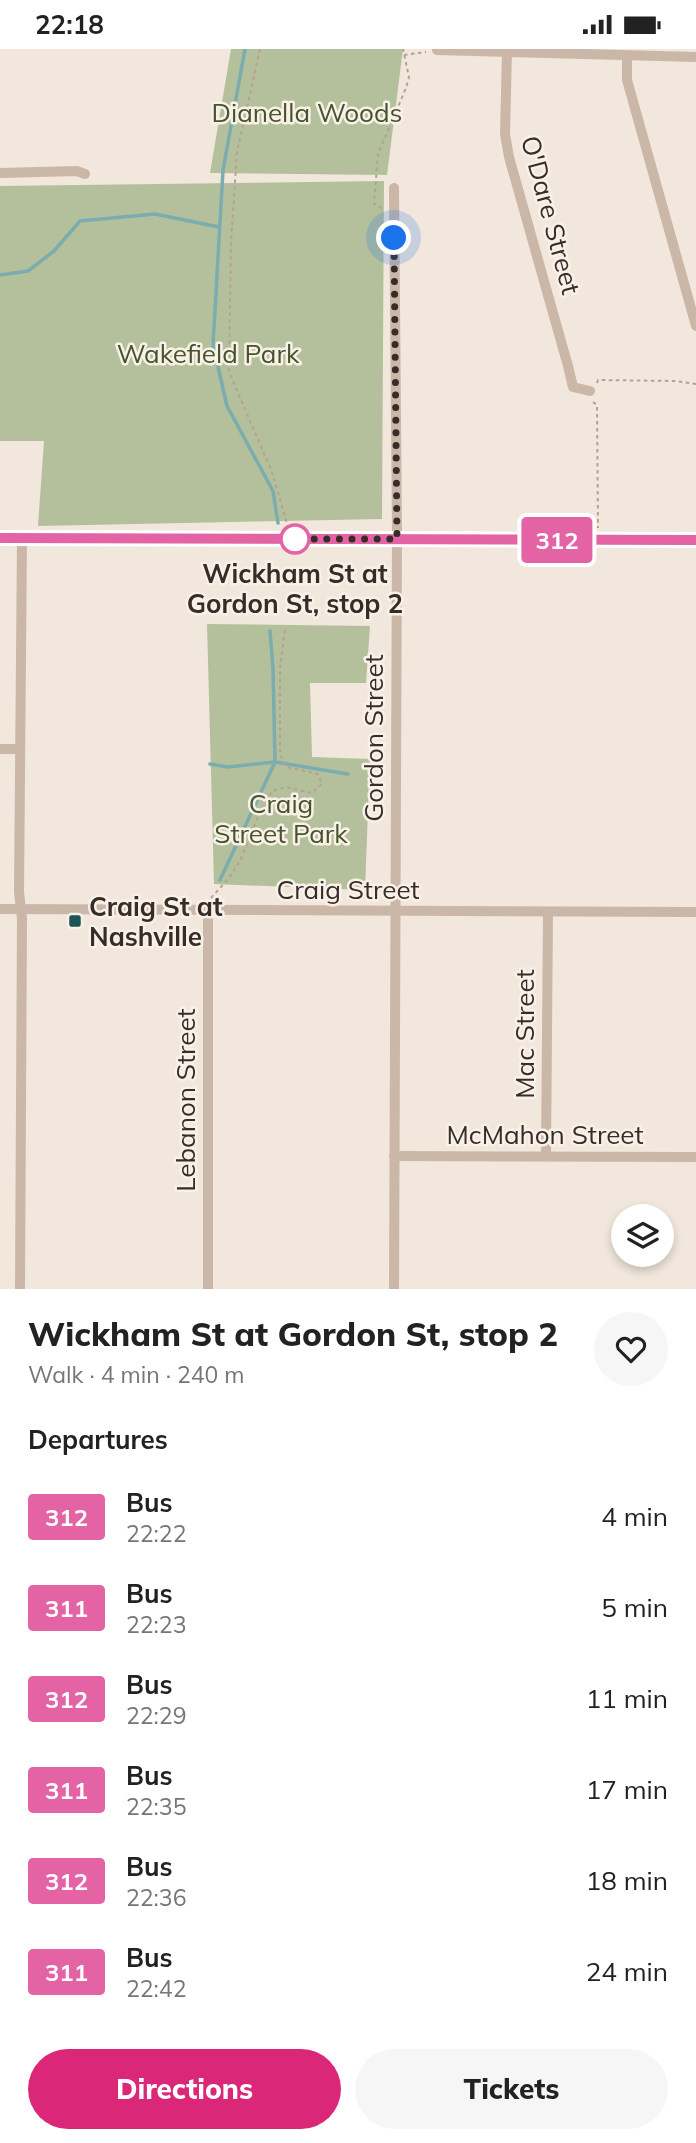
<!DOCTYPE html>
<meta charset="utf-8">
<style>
:root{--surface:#fff;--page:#f6f6f6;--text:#222;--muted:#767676;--accent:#db2777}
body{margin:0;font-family:Mulish,sans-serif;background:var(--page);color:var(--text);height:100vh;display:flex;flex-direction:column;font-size:26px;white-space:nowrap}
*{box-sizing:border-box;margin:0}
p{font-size:23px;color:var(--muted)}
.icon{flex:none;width:38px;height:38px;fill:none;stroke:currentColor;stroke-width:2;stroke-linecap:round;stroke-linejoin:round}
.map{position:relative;height:1240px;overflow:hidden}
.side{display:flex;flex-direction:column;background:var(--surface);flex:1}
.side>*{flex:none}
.badge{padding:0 14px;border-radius:5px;font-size:24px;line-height:46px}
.tools{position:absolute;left:611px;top:1155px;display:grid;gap:14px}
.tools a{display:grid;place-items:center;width:63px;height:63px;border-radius:50%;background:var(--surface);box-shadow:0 4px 10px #0003;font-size:35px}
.you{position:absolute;width:35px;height:35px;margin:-18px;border:5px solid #fff;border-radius:50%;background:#1a73e8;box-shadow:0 0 0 10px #1a73e833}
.map>.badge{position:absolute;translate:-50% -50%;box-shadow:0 0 0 4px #fff}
h2{padding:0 28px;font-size:26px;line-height:63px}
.round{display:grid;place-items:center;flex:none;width:74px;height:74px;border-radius:37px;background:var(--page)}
.headline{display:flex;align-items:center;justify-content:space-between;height:119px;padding:0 28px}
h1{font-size:33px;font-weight:800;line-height:52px}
.cta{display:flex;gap:14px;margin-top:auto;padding:14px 28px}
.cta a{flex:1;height:80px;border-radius:42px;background:var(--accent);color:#fff;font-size:28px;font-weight:800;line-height:80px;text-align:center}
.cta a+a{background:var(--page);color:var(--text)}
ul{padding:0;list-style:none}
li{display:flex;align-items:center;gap:21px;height:91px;padding:0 28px}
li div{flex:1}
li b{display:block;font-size:26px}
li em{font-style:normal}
li .badge{min-width:77px;font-weight:700;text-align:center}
.status{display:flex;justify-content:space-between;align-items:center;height:49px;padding:0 35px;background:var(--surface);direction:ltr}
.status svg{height:19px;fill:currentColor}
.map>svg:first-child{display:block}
</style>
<div class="status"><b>22:18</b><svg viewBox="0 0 49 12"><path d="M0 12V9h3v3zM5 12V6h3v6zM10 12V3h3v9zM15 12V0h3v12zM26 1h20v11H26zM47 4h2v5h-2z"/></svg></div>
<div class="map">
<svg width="696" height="1240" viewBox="0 0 696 1240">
<rect width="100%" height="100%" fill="#f2e7dc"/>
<g fill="#b4c09c">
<path d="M 231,0 L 403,0 L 387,126 L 210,124 Z"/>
<path d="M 384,132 L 382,470 L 38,477 L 44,392 L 0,392 L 0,137 Z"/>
<path d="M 207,575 L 370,577 L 366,634 L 310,634 L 312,708 L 370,710 L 365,841 L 214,835 Z"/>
</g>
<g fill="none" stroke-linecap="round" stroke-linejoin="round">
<g stroke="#7bacae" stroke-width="3.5">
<path d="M 245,0 L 223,121 L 213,296 L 227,357 L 273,442 L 278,474"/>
<path d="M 0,226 L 28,222 L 54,202 L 80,172 L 155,165 L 219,178"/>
<path d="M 210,715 L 228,718 L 275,713 L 348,725"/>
<path d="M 220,831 L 275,713 L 273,620 L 270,582"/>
</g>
<g stroke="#b5a192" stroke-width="2" stroke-dasharray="3.5 3.5" stroke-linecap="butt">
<path d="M 260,0 L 237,103 L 231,194 L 229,323 L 272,423 L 288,478"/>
<path d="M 404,6 L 426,3"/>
<path d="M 382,159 L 374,155 L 378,105 L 406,39 L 409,28 L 403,0"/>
<path d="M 597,334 L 598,331 L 675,332 L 696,335"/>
<path d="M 593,353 L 597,356 L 598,479"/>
<path d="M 211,849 L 229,829 L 240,812 L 257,770 L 272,742 L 286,738 L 312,744 L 322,735 L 318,725 L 287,718 L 280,706 L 280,617 L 285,581"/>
</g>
<g stroke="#cab7a8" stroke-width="10">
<path d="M 437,1 L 696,8"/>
<path d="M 507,3 L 505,85 L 509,108 L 568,317 L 573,338 L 590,342"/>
<path d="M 627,7 L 627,31 L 696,277"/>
<path d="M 0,124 L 77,122 L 85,125"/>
<path d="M 394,139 L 397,483 L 394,1240"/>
<path d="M 0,489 L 696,491"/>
<path d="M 0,700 L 20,700"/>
<path d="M 0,860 L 696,863"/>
<path d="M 394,1107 L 696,1108"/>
<path d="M 546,1107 L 548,863"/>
<path d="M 20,1240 L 22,870 L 19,843 L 22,489"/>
<path d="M 208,1240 L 208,861"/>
</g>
</g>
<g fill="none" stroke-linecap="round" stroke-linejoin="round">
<defs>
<path id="line" d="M 0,489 L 696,491"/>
</defs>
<use href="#line" stroke="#fff" stroke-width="16"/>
<use href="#line" stroke="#e463a4" stroke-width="10"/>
<path stroke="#362c28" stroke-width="7" stroke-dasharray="0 12.6" d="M 295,490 L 292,490 L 397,490 L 394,189"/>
</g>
<circle fill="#fff" stroke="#e463a4" stroke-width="3.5" cx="295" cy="490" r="14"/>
<rect fill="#1e5357" stroke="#f9f1e8" stroke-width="2.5" x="68" y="865" width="14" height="14" rx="3.5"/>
<g text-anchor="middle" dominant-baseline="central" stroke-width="5" stroke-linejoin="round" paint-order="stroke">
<g font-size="26" fill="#45542c" stroke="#f9f1e8">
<text x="307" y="63">Dianella Woods</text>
<text x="208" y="304">Wakefield Park</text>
<text x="281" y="754">Craig<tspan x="281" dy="30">Street Park</tspan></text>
</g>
<g font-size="26" fill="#362c28" stroke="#f9f1e8">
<text transform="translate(551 166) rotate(75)">O'Dare Street</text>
<text transform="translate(373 689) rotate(-90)">Gordon Street</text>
<text x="348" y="840">Craig Street</text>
<text transform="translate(524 985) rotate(-90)">Mac Street</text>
<text transform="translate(185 1051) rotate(-90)">Lebanon Street</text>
<text x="545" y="1085">McMahon Street</text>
</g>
<g font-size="26" font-weight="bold" fill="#362c28" stroke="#f9f1e8">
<text x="295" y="524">Wickham St at<tspan x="295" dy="30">Gordon St, stop 2</tspan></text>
</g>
<g font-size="26" font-weight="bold" fill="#362c28" stroke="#f9f1e8" text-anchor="start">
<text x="89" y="857">Craig St at<tspan x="89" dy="30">Nashville</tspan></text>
</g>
</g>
</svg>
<div class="tools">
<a><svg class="icon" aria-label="layers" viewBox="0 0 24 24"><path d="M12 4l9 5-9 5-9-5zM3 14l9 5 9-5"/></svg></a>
</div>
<div class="you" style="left:394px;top:189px"></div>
<b class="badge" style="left:557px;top:491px;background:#e463a4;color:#fff">312</b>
</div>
<section class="side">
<div class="headline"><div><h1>Wickham St at Gordon St, stop 2</h1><p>Walk · 4 min · 240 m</p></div><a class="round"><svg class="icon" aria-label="heart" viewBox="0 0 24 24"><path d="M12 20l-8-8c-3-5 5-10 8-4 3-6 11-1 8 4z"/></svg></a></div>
<h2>Departures</h2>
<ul>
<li><span class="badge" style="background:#e463a4;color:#fff">312</span><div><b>Bus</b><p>22:22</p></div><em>4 min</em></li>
<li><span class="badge" style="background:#e463a4;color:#fff">311</span><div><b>Bus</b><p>22:23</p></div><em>5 min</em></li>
<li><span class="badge" style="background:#e463a4;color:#fff">312</span><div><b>Bus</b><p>22:29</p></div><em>11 min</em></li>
<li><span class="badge" style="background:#e463a4;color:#fff">311</span><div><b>Bus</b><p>22:35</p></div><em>17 min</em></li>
<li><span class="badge" style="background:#e463a4;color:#fff">312</span><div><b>Bus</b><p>22:36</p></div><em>18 min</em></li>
<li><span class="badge" style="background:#e463a4;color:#fff">311</span><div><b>Bus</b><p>22:42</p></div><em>24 min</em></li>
</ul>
<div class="cta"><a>Directions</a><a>Tickets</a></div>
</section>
